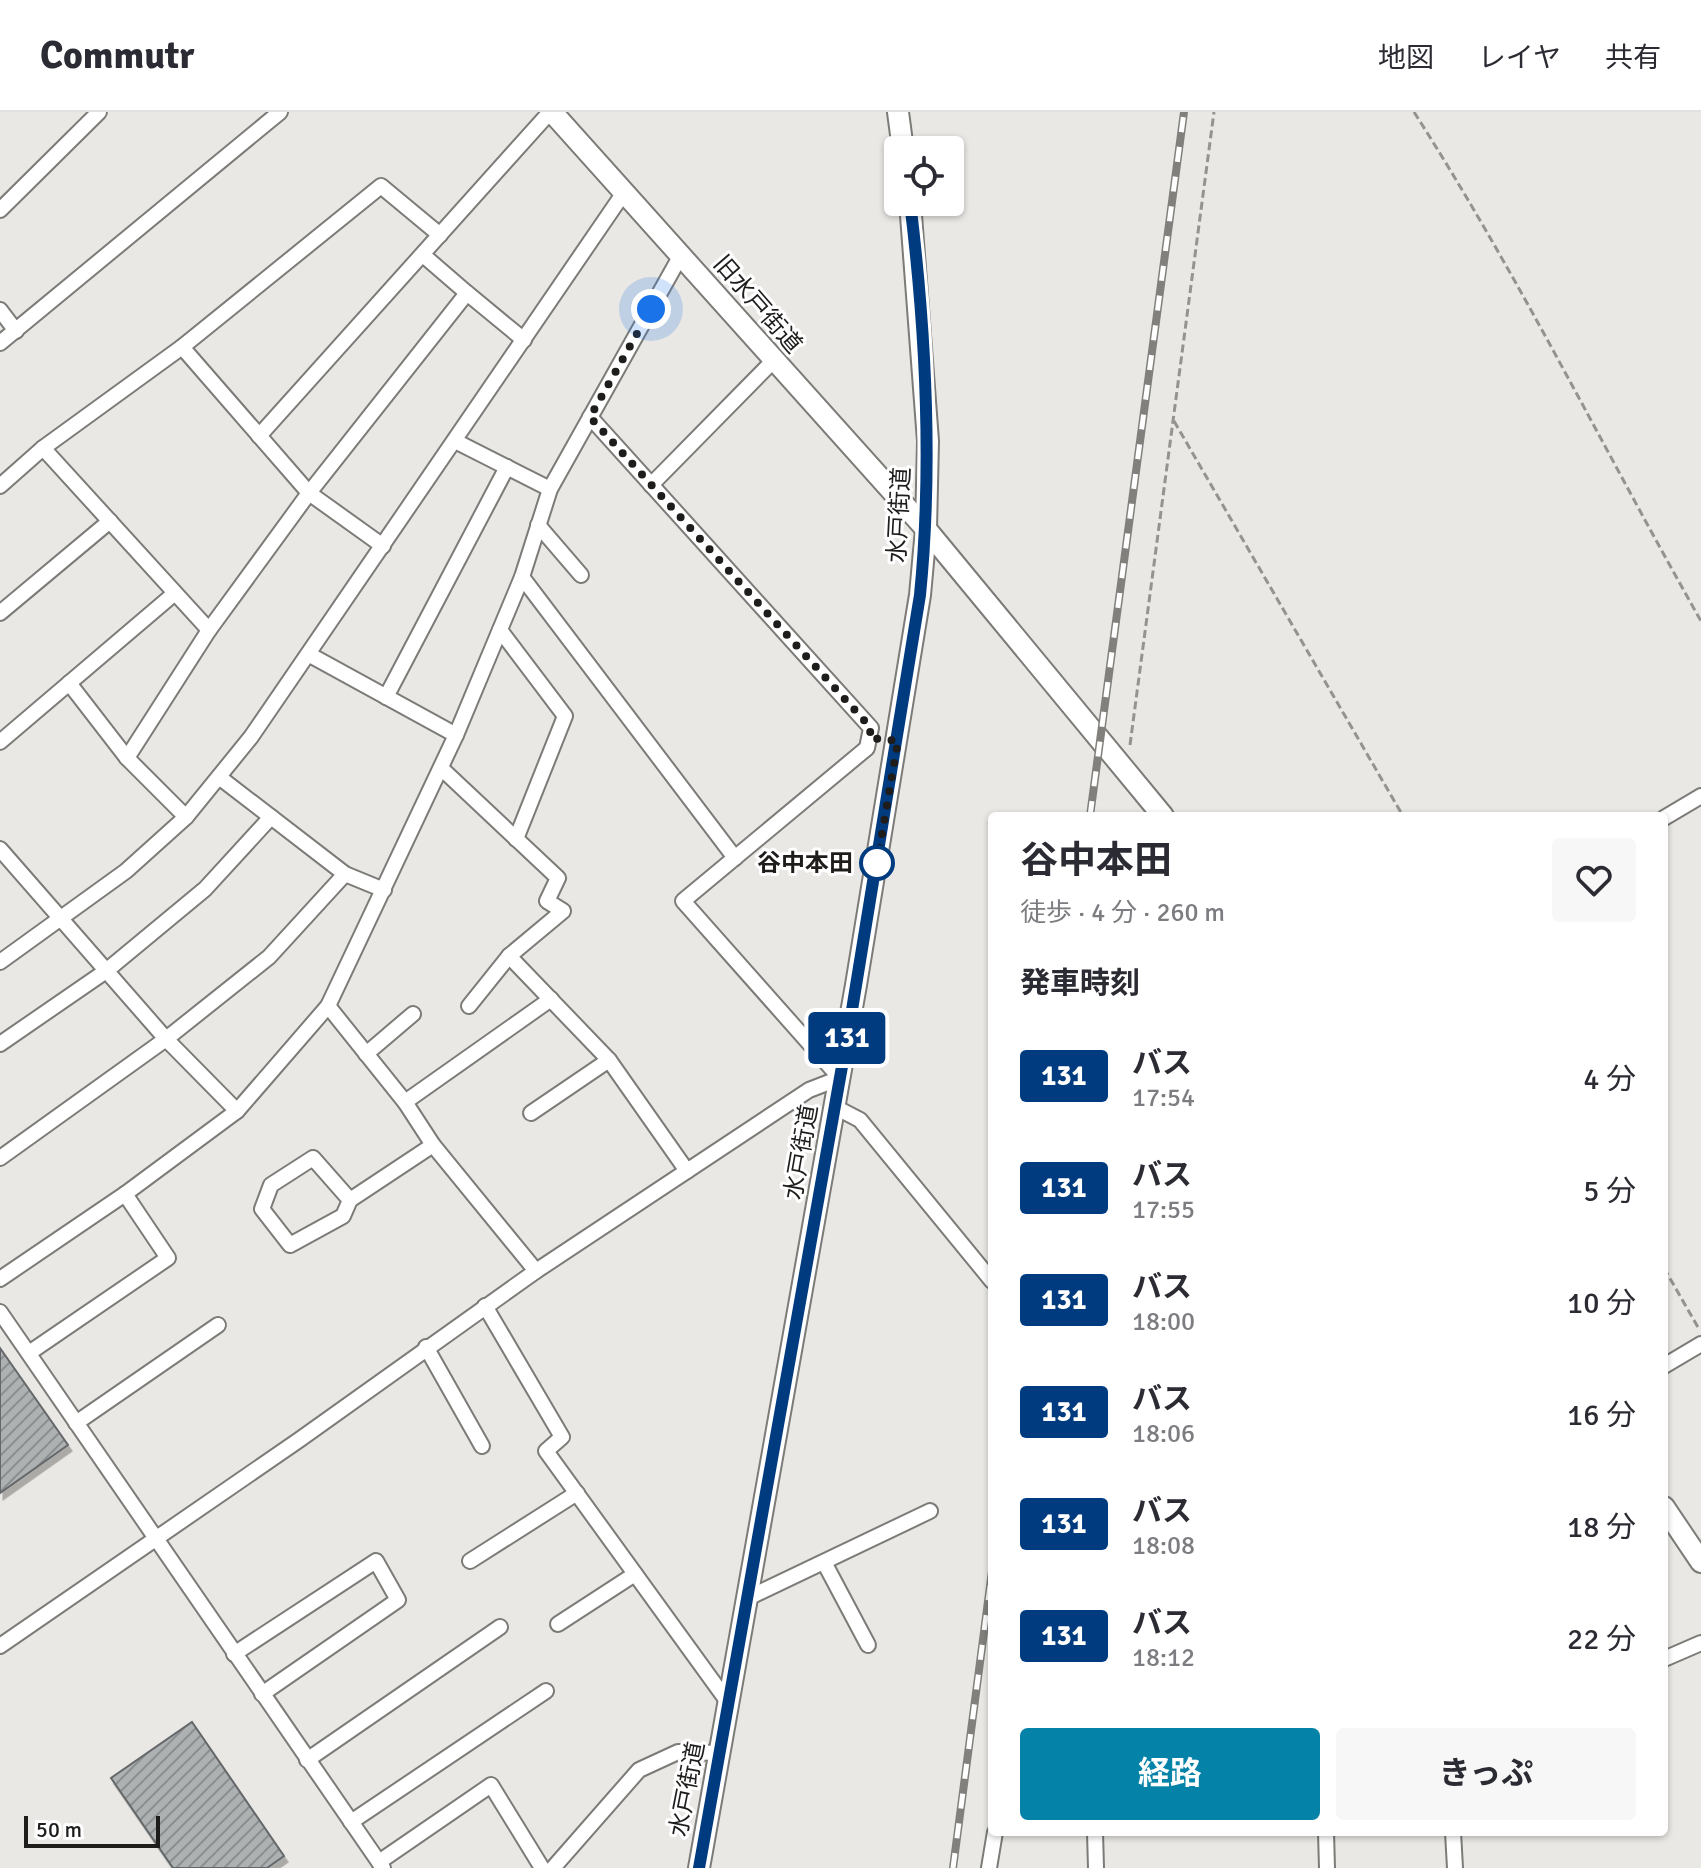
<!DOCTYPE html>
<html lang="ja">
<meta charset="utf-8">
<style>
:root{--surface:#fff;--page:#f7f7f7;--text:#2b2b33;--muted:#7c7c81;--line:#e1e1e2;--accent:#0582a7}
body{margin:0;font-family:Signika,"Noto Sans JP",sans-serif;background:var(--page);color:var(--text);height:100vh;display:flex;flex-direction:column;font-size:30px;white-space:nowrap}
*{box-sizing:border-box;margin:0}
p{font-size:26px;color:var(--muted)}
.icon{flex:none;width:44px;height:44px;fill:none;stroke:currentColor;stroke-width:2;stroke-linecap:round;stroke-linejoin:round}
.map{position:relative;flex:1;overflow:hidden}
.panel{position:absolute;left:988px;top:700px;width:680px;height:1024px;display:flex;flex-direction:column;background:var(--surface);border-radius:8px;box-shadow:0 2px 6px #0004}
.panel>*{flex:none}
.badge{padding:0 16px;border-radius:6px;font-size:28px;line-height:52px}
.fabs{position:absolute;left:884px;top:24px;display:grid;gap:16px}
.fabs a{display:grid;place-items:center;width:80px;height:80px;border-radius:8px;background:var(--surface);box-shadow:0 2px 6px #0004;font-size:40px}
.scale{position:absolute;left:24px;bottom:20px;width:136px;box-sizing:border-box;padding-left:8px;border:4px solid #1e1d1c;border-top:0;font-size:22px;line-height:28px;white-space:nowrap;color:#1e1d1c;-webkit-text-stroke:6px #fff;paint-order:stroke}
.you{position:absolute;width:40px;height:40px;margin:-20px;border:6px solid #fff;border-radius:50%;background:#1a73e8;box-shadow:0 0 0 12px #1a73e833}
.map>.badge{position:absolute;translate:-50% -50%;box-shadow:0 0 0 4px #fff}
h2{padding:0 32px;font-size:30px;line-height:72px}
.round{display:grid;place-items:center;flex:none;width:84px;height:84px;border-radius:8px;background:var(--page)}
.overview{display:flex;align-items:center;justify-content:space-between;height:136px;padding:0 32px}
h1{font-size:38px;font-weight:700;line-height:60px}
.action{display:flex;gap:16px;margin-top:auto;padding:16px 32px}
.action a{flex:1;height:92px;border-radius:8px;background:var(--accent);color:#fff;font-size:32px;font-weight:700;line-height:92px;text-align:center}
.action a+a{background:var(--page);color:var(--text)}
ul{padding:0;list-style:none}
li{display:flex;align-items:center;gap:24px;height:112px;padding:0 32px}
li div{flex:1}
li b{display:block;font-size:30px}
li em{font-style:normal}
li .badge{min-width:88px;font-weight:700;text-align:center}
header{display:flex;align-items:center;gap:48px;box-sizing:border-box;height:112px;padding:0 40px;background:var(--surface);border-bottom:2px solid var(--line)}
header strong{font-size:38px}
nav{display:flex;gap:44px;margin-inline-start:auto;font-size:28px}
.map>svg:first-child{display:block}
</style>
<header>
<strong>Commutr</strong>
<nav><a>地図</a><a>レイヤ</a><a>共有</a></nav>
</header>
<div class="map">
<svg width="1701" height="1756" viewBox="0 0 1701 1756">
<defs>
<pattern id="building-hatch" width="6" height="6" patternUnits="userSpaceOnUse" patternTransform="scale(2)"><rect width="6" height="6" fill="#adb1b2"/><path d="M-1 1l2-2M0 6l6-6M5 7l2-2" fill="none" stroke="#8c8f90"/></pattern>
<filter id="shadow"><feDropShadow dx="3.5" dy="6" stdDeviation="0" flood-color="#0004"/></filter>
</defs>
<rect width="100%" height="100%" fill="#eae8e4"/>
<g fill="url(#building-hatch)" stroke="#65686a" stroke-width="2" filter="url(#shadow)">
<path d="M 0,1236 L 68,1333 L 0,1381 Z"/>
<path d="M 192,1610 L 284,1744 L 267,1756 L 173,1756 L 111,1666 Z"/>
</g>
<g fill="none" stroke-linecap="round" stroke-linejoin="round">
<defs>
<g id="street">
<path d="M 0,98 L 99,0"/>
<path d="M 423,143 L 467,181"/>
<path d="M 0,198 L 16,219"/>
<path d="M 0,231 L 280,0"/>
<path d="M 182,235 L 309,381 L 383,434"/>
<path d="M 259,324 L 550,0"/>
<path d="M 455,329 L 550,377"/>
<path d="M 43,336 L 209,518 L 127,646 L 186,705"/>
<path d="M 651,373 L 773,249"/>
<path d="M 0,374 L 43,336 L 182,235 L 381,74 L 440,123"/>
<path d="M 538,413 L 581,463"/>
<path d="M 522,465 L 735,746"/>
<path d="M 0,501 L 110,409"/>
<path d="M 209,518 L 309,381 L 467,181 L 524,228"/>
<path d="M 500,518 L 565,604 L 516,727"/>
<path d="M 310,543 L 456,623"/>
<path d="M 69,571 L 127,646"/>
<path d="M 386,585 L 507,355"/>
<path d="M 0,630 L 175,481"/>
<path d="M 441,656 L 558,766 L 547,789 L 563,799 L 509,844 L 469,894"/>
<path d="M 219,665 L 345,762 L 384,778"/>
<path d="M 1664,706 L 1701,684"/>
<path d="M 0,737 L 166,927 L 237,999"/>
<path d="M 509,844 L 609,948 L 687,1059"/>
<path d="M 0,850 L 126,759 L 186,705 L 251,625 L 625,79"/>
<path d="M 328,894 L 405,990 L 433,1033 L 536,1159"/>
<path d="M 0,932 L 106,859 L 205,777 L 271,705"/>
<path d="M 366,942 L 413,902"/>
<path d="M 405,990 L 551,887"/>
<path d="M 835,995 L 860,1008 L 992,1169"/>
<path d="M 531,1001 L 609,948"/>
<path d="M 0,1046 L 166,927 L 269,845 L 345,762"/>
<path d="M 350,1088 L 343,1104 L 290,1133 L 262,1097 L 271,1073 L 313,1046 L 350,1088 L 433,1033"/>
<path d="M 0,1167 L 125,1082 L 237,999 L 328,894 L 456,623 L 522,465 L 550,377 L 681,143"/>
<path d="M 485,1194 L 562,1325 L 546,1339 L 730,1593"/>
<path d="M 0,1200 L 383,1756"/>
<path d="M 426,1235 L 482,1334"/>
<path d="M 29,1241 L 168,1146 L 125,1082"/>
<path d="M 1664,1254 L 1701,1232"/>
<path d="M 76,1311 L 218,1213"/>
<path d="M 470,1449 L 577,1381"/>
<path d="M 825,1452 L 868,1533"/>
<path d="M 748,1486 L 930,1399"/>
<path d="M 558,1512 L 635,1462"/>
<path d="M 0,1534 L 299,1328 L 536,1159 L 809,978 L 840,966 L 683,789 L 867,636 L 871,616 L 590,305"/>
<path d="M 234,1542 L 376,1449 L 398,1488 L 262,1582"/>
<path d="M 1664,1547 L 1701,1531"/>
<path d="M 307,1648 L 500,1515"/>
<path d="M 351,1710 L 546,1579"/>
<path d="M 1095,1720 L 1096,1756"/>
<path d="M 1326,1720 L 1327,1756"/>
<path d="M 1453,1720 L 1455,1756"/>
<path d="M 379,1750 L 491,1673 L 542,1756"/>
<path d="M 553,1756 L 639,1658 L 678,1640 L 721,1641"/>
<path d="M 989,1756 L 995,1720"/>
</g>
<g id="secondary">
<path d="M 552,0 L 926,417 L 1163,704"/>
<path d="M 898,0 L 903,38"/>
<path d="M 1664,1395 L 1701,1450"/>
<path d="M 699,1756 L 856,873 L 920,483 L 926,417 L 928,329 L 910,90"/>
</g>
</defs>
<use href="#street" stroke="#7c7b78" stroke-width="18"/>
<use href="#secondary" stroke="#7c7b78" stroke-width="24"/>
<g stroke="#949390" stroke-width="3" stroke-dasharray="8 4" stroke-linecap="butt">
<path d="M 1414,0 C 1519,164 1605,340 1701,509"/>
<path d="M 1174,309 L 1403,704"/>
<path d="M 1130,633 L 1214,0"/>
<path d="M 1664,1156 L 1699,1217"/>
</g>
<use href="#street" stroke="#fff" stroke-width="14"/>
<use href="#secondary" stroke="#fff" stroke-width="20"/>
<defs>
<g id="rail">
<path d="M 1090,704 L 1184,0"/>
<path d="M 953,1756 L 992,1459"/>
</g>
</defs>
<use href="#rail" stroke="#81807d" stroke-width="8"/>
<use href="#rail" stroke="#fff" stroke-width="5" stroke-dasharray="15" stroke-linecap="butt"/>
</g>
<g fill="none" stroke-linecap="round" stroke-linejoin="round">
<defs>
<path id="line" d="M 699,1756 L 851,904 L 920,483 C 933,352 926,220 910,90"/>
</defs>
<use href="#line" stroke="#fff" stroke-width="18"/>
<use href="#line" stroke="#003b80" stroke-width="12"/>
<path stroke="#1e1d1c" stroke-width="8" stroke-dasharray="0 14.4" d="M 651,197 L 590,305 L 871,616 L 869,626 L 898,629 L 877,751"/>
</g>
<circle fill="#fff" stroke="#003b80" stroke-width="4" cx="877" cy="751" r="16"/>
<g text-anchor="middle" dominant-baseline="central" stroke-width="6" stroke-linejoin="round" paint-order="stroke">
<g font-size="24" fill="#1e1d1c" stroke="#fff">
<text transform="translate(758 192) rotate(49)">旧水戸街道</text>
<text transform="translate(899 403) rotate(-87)">水戸街道</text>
<text transform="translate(801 1040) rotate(-80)">水戸街道</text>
<text transform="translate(687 1677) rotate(-79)">水戸街道</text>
</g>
<g font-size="24" font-weight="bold" fill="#1e1d1c" stroke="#fff" text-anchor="end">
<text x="853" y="751">谷中本田</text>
</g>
</g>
</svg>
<div class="fabs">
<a><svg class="icon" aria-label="locate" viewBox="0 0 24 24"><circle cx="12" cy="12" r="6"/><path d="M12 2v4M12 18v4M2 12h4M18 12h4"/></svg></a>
</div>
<div class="scale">50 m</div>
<div class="you" style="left:651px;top:197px"></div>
<b class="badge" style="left:847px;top:926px;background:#003b80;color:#fff">131</b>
<section class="panel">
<div class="overview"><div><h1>谷中本田</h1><p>徒歩 · 4 分 · 260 m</p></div><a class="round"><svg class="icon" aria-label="heart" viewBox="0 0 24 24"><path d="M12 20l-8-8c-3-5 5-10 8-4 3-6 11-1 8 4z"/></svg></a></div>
<h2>発車時刻</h2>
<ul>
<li><span class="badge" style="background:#003b80;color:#fff">131</span><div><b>バス</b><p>17:54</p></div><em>4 分</em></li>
<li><span class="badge" style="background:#003b80;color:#fff">131</span><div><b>バス</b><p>17:55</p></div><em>5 分</em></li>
<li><span class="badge" style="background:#003b80;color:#fff">131</span><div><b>バス</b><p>18:00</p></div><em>10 分</em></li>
<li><span class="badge" style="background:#003b80;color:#fff">131</span><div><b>バス</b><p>18:06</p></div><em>16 分</em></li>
<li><span class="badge" style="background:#003b80;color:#fff">131</span><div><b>バス</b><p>18:08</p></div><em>18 分</em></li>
<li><span class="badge" style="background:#003b80;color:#fff">131</span><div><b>バス</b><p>18:12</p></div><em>22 分</em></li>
</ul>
<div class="action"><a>経路</a><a>きっぷ</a></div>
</section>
</div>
